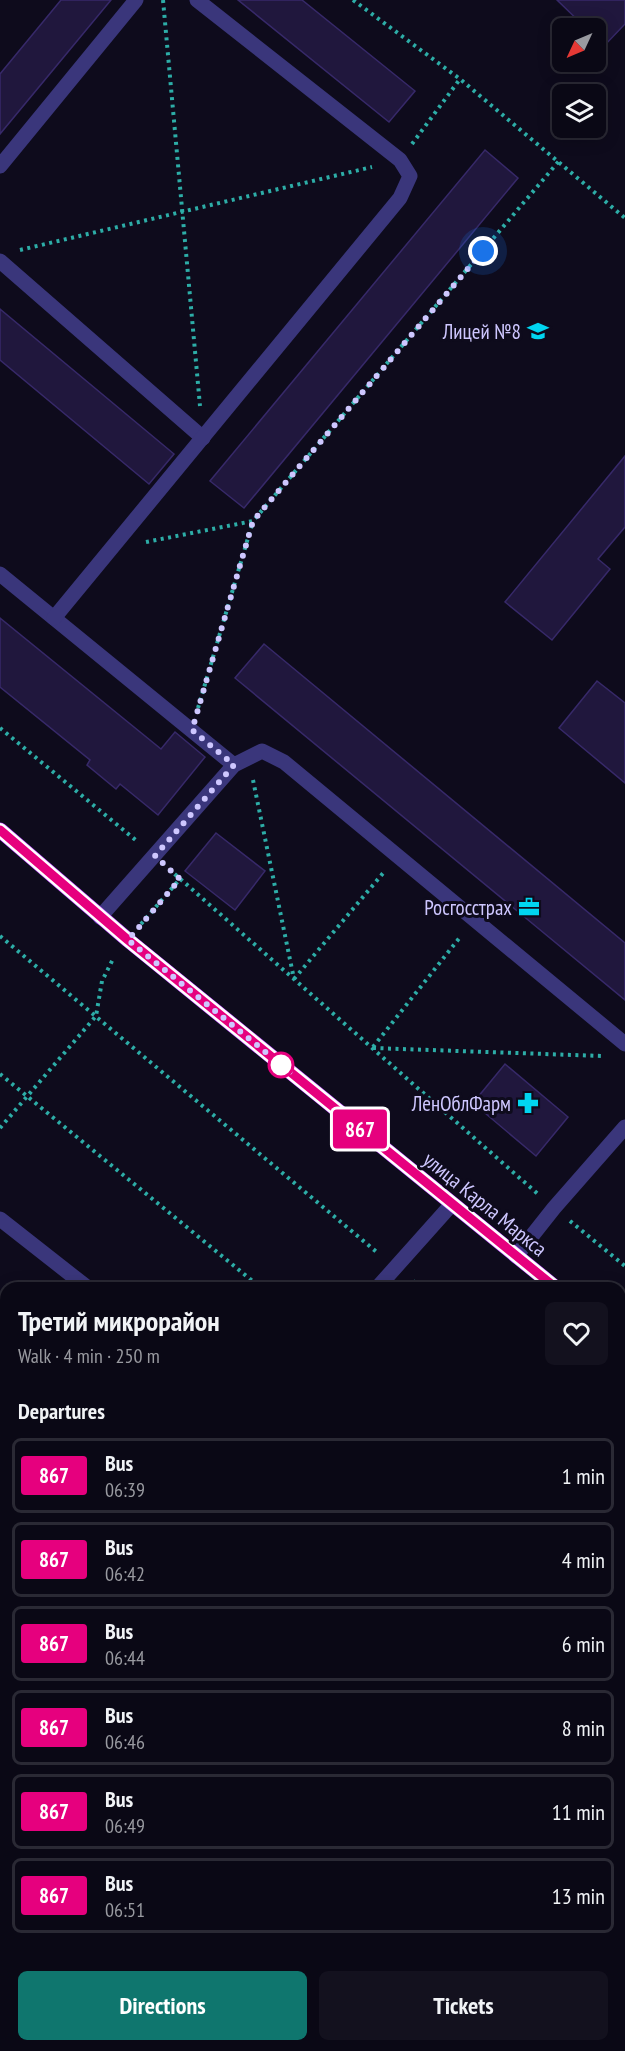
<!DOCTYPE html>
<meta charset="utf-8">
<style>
:root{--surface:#0a0815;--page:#13111e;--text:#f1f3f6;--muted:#999aa0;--line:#2a2934;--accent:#0f766e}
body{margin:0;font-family:"PT Sans Narrow",sans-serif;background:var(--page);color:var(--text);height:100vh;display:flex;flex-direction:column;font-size:22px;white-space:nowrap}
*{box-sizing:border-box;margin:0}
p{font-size:20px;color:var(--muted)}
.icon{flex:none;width:33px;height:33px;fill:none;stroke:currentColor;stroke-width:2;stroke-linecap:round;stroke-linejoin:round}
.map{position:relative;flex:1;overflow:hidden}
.details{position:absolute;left:0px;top:1282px;width:626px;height:770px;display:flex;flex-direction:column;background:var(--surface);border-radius:18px 18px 0 0;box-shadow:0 3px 15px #0003,0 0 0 2px var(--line)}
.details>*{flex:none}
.badge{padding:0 12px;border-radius:4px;font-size:21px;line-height:39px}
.needle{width:39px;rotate:226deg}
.fabs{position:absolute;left:552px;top:18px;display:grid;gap:12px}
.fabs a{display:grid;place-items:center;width:54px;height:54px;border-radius:9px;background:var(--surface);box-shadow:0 3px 15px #0003,0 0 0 2px var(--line);font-size:30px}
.you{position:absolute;width:30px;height:30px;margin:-15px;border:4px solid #fff;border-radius:50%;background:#1a73e8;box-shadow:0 0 0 9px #1a73e833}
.map>.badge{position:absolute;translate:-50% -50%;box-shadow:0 0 0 3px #fff}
h2{padding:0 18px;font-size:22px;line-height:54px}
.round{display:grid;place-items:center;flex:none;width:63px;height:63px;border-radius:9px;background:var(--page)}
.overview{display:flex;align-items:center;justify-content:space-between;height:102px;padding:0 18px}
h1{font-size:28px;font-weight:800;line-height:45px}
.action{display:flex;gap:12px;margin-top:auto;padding:12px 18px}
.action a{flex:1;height:69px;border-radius:9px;background:var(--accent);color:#fff;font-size:24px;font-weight:800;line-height:69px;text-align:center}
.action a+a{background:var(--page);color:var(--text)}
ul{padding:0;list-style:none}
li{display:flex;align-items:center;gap:18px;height:75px;margin:0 12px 9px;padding:0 6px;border:3px solid var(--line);border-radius:9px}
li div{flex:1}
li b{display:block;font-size:22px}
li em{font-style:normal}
li .badge{min-width:66px;font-weight:700;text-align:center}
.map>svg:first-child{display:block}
</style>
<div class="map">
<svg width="625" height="2051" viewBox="0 0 625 2051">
<rect width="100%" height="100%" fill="#0e0b1c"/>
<g fill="#0e2625">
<path d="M 620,1900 L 625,1905 L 625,2051 L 414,2051 L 419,2046 L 620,2046 Z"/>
<path d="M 141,2046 L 339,2046 L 345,2051 L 147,2051 Z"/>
</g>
<g fill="#20173d" stroke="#372969" stroke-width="1.5">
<path d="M 61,0 L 111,0 L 0,134 L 0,74 Z"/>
<path d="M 238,0 L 302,0 L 415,91 L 389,122 Z"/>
<path d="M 557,0 L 625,0 L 625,24 L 604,46 L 596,38 L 596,28 L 586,28 Z"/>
<path d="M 485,150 L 518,178 L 244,508 L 210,481 Z"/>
<path d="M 0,309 L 174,454 L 149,484 L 0,360 Z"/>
<path d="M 625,456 L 625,527 L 598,559 L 610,569 L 552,640 L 505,602 Z"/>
<path d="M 0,618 L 161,749 L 175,732 L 205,757 L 158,815 L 120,784 L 116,789 L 87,765 L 90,760 L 0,687 Z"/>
<path d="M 264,644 L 625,943 L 625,1000 L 235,678 Z"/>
<path d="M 597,681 L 625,703 L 625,783 L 559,728 Z"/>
<path d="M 216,833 L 265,871 L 235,910 L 185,871 Z"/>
<path d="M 505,1064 L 568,1117 L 536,1156 L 473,1103 Z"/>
</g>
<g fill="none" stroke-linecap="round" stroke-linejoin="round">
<g stroke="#2dada7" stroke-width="4" stroke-dasharray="3 4.5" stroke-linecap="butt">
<path d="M 163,0 L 200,406"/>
<path d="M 353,0 L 460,79 L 625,218"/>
<path d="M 412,144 L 460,79"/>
<path d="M 20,250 L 372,167"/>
<path d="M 146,542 L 253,521 L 559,161"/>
<path d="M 198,708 L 253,521"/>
<path d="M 0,728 L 138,842"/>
<path d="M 253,780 L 294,979"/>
<path d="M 169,869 L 539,1195"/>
<path d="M 141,924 L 180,879"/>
<path d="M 0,936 L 379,1254"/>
<path d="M 294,979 L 384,872"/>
<path d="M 373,1047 L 461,936"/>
<path d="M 373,1048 L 602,1056"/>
<path d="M 0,1074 L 261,1288"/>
<path d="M 0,1128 L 96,1016 L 102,981 L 114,957"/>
<path d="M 570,1221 L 625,1266"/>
<path d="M 413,1281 L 421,1288"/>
<path d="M 620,1451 L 625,1456"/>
<path d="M 0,1916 L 6,1908"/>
<path d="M 0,1931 L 6,1931"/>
<path d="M 227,2046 L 233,2051"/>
</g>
<g stroke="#3a367b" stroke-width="15">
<path d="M 0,166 L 136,0"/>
<path d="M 0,261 L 203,438"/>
<path d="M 0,574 L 234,765"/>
<path d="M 54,618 L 400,198 L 410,176 L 400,160 L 197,0"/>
<path d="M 100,917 L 234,765 L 262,751 L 284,762 L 625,1044"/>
<path d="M 0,1219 L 88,1288"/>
<path d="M 516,1256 L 554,1208 L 625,1127"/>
<path d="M 377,1288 L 452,1204"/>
<path d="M 0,1392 L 6,1397"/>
<path d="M 0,1575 L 6,1580"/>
<path d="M 622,1611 L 625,1606"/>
<path d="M 0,1642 L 6,1635"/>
<path d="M 620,1718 L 625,1722"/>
<path d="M 620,1749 L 625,1742"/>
<path d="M 369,2051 L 373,2046"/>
</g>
<g stroke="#bf4efe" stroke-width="15">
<path d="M 0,830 L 128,940 L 556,1288"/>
<path d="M 620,1342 L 625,1346"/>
</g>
</g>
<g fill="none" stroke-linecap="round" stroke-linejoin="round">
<defs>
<path id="line" d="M 0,830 L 128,940 L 556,1288"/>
</defs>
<use href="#line" stroke="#fff" stroke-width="14"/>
<use href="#line" stroke="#e6007e" stroke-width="9"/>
<path stroke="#cec7ff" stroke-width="6" stroke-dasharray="0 10.8" d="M 281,1065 L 290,1072 L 128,940 L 180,879 L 155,856 L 234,765 L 192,730 L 253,521 L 483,251"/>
</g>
<defs>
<symbol id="school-bare" viewBox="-9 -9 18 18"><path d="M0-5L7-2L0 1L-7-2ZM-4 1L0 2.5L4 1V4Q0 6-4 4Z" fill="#01d5f0" stroke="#0e0b1c" stroke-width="2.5" paint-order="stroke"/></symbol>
<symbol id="office-bare" viewBox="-9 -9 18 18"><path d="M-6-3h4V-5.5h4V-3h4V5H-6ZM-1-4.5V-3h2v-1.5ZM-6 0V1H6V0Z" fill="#01d5f0" stroke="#0e0b1c" stroke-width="2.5" paint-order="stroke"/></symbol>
<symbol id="pharmacy-bare" viewBox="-9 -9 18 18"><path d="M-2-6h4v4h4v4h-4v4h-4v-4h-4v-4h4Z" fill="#01d5f0" stroke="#0e0b1c" stroke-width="2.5" paint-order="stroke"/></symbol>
</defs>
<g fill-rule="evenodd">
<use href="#school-bare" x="523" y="316" width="30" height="30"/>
<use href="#office-bare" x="514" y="892" width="30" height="30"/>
<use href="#pharmacy-bare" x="513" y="1088" width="30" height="30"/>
</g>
<circle fill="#fff" stroke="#e6007e" stroke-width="3" cx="281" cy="1065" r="12"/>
<g text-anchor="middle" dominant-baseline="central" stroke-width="6" stroke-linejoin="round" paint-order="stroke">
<g font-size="21" fill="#cec7ff" stroke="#0e0b1c" text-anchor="end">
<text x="521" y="331">Лицей №8</text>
<text x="512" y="907">Росгосстрах</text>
<text x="511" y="1103">ЛенОблФарм</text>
</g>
<g font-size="21" fill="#cec7ff" stroke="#0e0b1c">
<text transform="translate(485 1204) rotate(39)">улица Карла Маркса</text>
</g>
</g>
</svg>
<div class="fabs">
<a><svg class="needle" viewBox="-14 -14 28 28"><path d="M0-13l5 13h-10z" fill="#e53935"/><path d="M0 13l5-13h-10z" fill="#999aa0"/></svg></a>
<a><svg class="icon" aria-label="layers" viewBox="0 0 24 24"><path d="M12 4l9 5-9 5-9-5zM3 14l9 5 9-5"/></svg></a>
</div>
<div class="you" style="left:483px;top:251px"></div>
<b class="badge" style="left:360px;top:1129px;background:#e6007e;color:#fff">867</b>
<section class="details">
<div class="overview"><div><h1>Третий микрорайон</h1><p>Walk · 4 min · 250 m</p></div><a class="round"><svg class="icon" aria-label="heart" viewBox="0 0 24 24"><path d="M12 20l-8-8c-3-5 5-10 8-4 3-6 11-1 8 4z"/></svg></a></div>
<h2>Departures</h2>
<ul>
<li><span class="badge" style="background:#e6007e;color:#fff">867</span><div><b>Bus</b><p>06:39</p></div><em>1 min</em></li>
<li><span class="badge" style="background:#e6007e;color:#fff">867</span><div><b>Bus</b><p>06:42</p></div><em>4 min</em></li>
<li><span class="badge" style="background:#e6007e;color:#fff">867</span><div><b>Bus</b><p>06:44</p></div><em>6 min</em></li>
<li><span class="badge" style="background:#e6007e;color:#fff">867</span><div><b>Bus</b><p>06:46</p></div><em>8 min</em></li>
<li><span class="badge" style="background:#e6007e;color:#fff">867</span><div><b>Bus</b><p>06:49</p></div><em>11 min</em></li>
<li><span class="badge" style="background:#e6007e;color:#fff">867</span><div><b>Bus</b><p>06:51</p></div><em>13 min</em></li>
</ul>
<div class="action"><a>Directions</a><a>Tickets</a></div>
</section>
</div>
